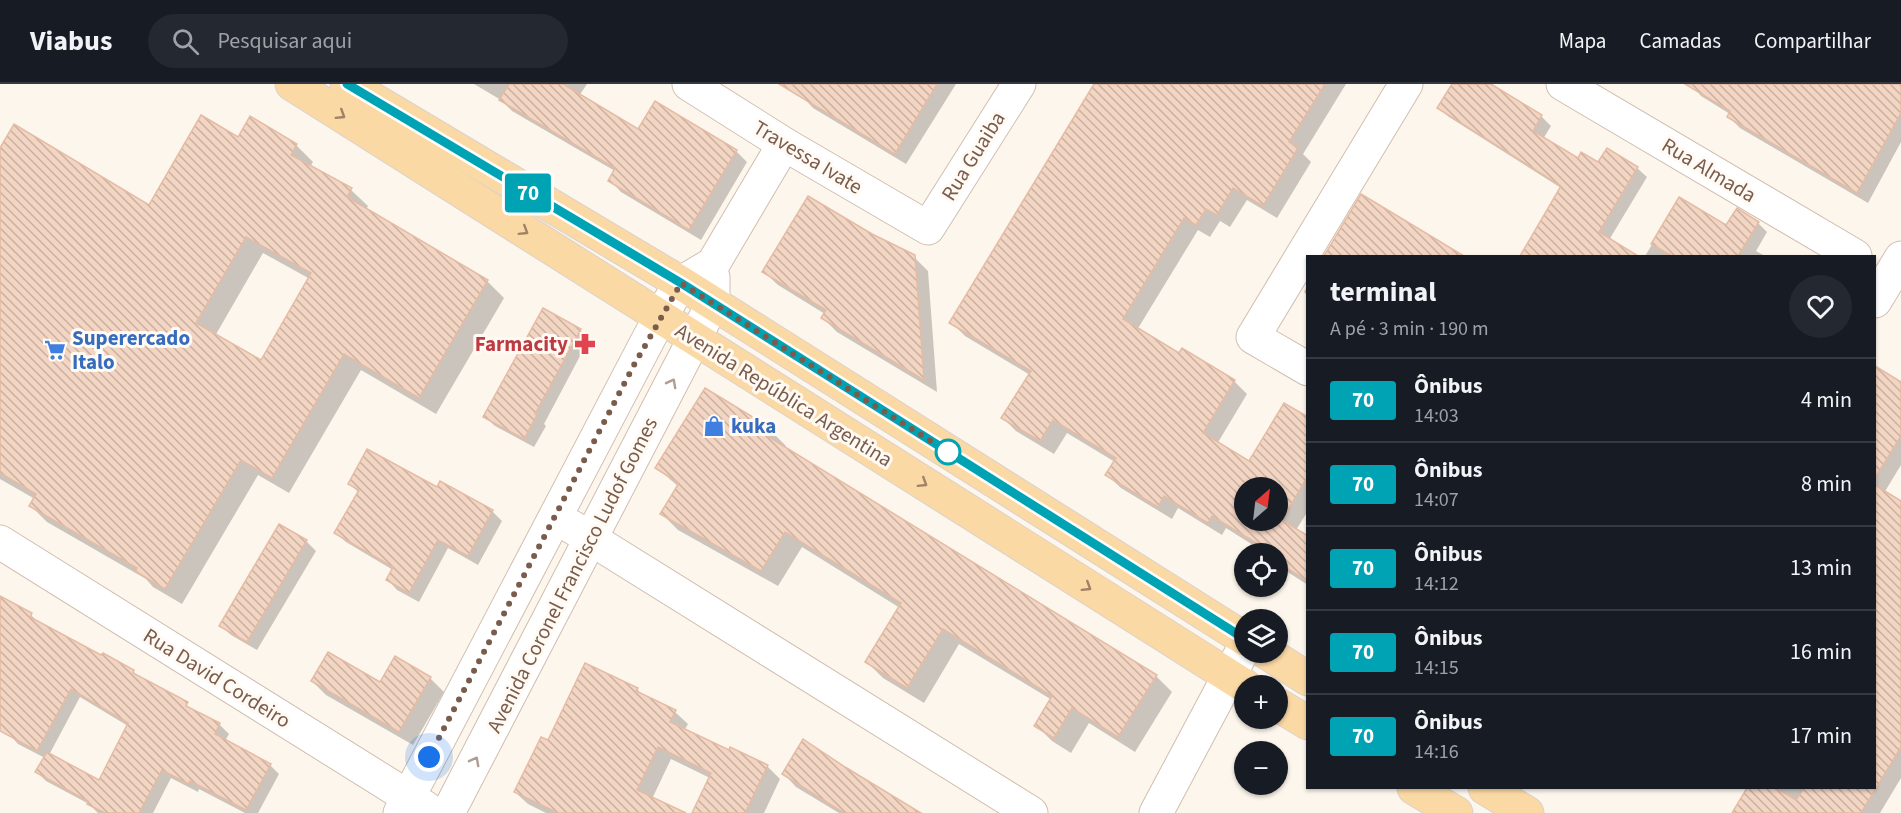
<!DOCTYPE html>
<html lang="pt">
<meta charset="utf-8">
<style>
:root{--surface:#171b24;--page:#242831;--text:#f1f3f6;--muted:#9ea1a6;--line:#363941}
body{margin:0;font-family:"Source Sans 3",sans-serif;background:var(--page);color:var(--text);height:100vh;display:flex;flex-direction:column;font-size:22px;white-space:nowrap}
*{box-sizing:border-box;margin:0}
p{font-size:20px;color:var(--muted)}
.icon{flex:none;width:33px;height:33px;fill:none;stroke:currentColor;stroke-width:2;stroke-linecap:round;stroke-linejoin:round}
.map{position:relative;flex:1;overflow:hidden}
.side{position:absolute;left:1306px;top:171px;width:570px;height:534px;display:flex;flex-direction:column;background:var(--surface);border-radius:0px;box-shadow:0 2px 4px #0004}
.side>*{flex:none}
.badge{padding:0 12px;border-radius:4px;font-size:21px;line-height:39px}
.needle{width:39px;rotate:28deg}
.controls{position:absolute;left:1234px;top:393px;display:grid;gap:12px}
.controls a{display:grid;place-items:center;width:54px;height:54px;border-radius:50%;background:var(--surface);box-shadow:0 2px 4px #0004;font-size:30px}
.you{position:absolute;width:30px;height:30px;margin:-15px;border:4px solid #fff;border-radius:50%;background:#1a73e8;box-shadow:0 0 0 9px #1a73e833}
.map>.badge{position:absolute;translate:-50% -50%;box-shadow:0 0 0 3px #fff}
.round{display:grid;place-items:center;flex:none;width:63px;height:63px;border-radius:32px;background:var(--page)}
.overview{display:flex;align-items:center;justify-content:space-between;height:102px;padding:0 24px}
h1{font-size:28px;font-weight:700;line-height:45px}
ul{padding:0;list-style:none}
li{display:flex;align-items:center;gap:18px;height:84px;padding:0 24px;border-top:2px solid var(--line)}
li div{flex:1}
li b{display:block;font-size:22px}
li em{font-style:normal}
li .badge{min-width:66px;font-weight:700;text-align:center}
header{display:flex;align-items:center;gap:36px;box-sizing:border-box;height:84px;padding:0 30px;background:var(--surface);border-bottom:2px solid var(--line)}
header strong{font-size:28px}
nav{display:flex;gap:33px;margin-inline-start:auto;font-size:21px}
.search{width:420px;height:54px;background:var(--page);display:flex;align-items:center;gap:15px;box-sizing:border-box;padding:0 21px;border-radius:33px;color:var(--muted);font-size:22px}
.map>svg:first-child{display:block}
</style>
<header>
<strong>Viabus</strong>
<div class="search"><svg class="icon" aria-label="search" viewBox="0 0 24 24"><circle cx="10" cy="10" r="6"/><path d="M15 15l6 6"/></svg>Pesquisar aqui</div>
<nav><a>Mapa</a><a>Camadas</a><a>Compartilhar</a></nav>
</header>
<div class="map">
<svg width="1901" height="729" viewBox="0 0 1901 729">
<defs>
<pattern id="building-back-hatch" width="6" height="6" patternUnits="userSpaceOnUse" patternTransform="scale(1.5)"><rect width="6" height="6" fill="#f3d5c3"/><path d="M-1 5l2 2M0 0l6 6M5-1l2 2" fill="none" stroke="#cab0a1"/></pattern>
</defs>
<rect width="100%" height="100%" fill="#fdf6ec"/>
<g fill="#0003" fill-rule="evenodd">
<path d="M 474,0 L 587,0 L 579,12 L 639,47 L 736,67 L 747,78 L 701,156 L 621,108 L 610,96 L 615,87 L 512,27 L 501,16 Z"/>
<path d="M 802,0 L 956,0 L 906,80 L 813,24 L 803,13 Z"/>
<path d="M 1095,0 L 1346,0 L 1303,70 L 1311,78 L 1277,134 L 1247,116 L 1230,143 L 1220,137 L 1210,153 L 1198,146 L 1137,246 L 1179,271 L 1234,297 L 1247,310 L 1217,360 L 1249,380 L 1308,336 L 1308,427 L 1296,446 L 1308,453 L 1308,501 L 1278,482 L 1278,470 L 1267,470 L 1226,444 L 1222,451 L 1178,424 L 1172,435 L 1121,404 L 1107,391 L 1115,378 L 1067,349 L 1054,370 L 1016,347 L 1003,334 L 1030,291 L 965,252 L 951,238 ZM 1245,404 L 1278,404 L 1278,436 L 1245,436 Z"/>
<path d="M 1454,0 L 1488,0 L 1541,32 L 1551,42 L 1543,55 L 1578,76 L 1637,84 L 1647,93 L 1609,156 L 1635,172 L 1522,172 L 1561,104 L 1449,33 L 1439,24 Z"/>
<path d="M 1691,0 L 1901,0 L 1901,58 L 1868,119 L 1740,44 L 1729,33 L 1730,30 L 1701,12 Z"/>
<path d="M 251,34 L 296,61 L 313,78 L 310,83 L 351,106 L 368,122 L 366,126 L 487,197 L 504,214 L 436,330 L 361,286 L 289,409 L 258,391 L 182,520 L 153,503 L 146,495 L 47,438 L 31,422 L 35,415 L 0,395 L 0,67 L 149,123 L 239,55 ZM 263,169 L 310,195 L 261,278 L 215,252 Z"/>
<path d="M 1362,112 L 1461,172 L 1325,172 Z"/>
<path d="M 1680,115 L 1727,143 L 1758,139 L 1767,148 L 1756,167 L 1765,172 L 1645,172 Z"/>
<path d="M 871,151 L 914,173 L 928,187 L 937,308 L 837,248 L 823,234 L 825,230 L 778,201 L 764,188 Z"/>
<path d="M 1308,201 L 1308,212 L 1304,208 Z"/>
<path d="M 580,246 L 589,255 L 544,340 L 546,342 L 534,363 L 495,342 L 485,333 Z"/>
<path d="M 1875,290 L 1901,299 L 1901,381 L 1884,409 L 1901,419 L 1901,694 L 1880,729 L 1734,729 L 1749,704 L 1875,704 Z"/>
<path d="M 770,346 L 786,362 L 785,364 L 1156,592 L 1172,608 L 1135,668 L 1089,639 L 1071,669 L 1052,657 L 1036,641 L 1052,616 L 959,560 L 924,619 L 883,594 L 867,578 L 900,524 L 802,463 L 778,502 L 678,446 L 662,430 L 679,403 L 657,384 Z"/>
<path d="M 350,400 L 438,405 L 492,427 L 502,437 L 478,481 L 448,464 L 419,518 L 397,506 L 388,496 L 393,486 L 346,458 L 336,449 L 359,409 Z"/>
<path d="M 280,442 L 306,457 L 316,467 L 257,566 L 231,551 L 221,542 Z"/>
<path d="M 0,530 L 31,531 L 40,540 L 133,587 L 140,595 L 220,641 L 229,650 L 225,657 L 270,681 L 279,690 L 258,729 L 245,729 L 199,705 L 198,708 L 171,694 L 153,729 L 98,729 L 89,720 L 46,697 L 37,688 L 45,674 L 18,660 L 0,640 ZM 80,613 L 128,642 L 99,698 L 49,671 Z"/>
<path d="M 430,594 L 444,608 L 413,661 L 326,611 L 312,597 L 380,600 Z"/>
<path d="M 637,605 L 644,613 L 675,628 L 688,640 L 684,647 L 767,682 L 780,695 L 764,729 L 694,729 L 710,694 L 671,675 L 652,715 L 682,729 L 546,729 L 528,720 L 515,708 L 549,658 Z"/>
<path d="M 804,657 L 919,729 L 839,729 L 796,703 L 784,690 Z"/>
</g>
<g fill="url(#building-back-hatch)" stroke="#e6bba3" stroke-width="1.5" fill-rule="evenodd">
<path d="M 509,0 L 563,0 L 638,45 L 655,17 L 737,66 L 689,146 L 608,97 L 615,84 L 499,16 Z"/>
<path d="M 779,0 L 937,0 L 895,70 Z"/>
<path d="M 1094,0 L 1325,0 L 1289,58 L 1298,64 L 1263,122 L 1233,104 L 1217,131 L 1206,125 L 1196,141 L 1184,134 L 1123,235 L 1179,269 L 1182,264 L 1235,296 L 1203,349 L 1249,377 L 1284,319 L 1308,333 L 1308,392 L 1282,436 L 1308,452 L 1308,497 L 1278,479 L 1278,470 L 1266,470 L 1268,466 L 1212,432 L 1208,439 L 1164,412 L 1158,423 L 1105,391 L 1116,374 L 1053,336 L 1040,357 L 1001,334 L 1031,287 L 949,239 ZM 1245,404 L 1278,404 L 1278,436 L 1245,436 Z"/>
<path d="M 1452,0 L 1491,0 L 1542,31 L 1533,47 L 1578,74 L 1581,68 L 1598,78 L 1607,64 L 1638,83 L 1599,148 L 1638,172 L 1520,172 L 1561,102 L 1437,24 Z"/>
<path d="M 1685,0 L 1901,0 L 1901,29 L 1857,109 L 1727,33 L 1730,27 Z"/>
<path d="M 201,31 L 238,53 L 250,32 L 297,60 L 291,71 L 352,104 L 347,113 L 488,196 L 419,314 L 344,270 L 272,394 L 241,376 L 165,505 L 135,487 L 137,484 L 29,422 L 36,410 L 0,389 L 0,64 L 14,40 L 149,121 ZM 246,153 L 311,189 L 261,276 L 196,239 Z"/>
<path d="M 1361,110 L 1464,172 L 1324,172 Z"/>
<path d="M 808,112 L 872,150 L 915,171 L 924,296 L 821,234 L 826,226 L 762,188 Z"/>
<path d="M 1679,113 L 1726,141 L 1737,124 L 1759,138 L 1738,172 L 1672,172 L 1651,160 Z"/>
<path d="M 543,224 L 581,245 L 535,330 L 537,331 L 524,355 L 483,333 Z"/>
<path d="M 1875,282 L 1901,298 L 1901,352 L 1875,394 Z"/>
<path d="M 705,304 L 771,344 L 767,352 L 1157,591 L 1118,653 L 1072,624 L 1054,654 L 1034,642 L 1052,612 L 943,545 L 907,604 L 865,578 L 901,519 L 785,448 L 761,487 L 660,430 L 679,399 L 655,384 Z"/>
<path d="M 367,365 L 437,403 L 440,397 L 493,426 L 468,472 L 438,456 L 409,509 L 386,496 L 393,483 L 334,449 L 359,406 L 348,400 Z"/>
<path d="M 1875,401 L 1901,417 L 1901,663 L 1861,729 L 1732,729 L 1747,704 L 1775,704 L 1796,716 L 1804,704 L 1875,704 Z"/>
<path d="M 279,440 L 307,456 L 247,558 L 219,542 Z"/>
<path d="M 0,512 L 32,529 L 30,533 L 101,571 L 103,569 L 134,586 L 133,589 L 188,618 L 186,622 L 220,639 L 215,650 L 271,680 L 246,726 L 190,697 L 188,700 L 162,686 L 139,729 L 105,729 L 87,720 L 88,717 L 35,688 L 47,668 L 99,696 L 128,639 L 71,605 L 37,667 L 0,647 Z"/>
<path d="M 328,568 L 380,598 L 395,572 L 431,593 L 399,648 L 311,597 Z"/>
<path d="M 585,579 L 638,604 L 636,607 L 676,626 L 670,638 L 729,666 L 730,663 L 768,681 L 745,729 L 692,729 L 711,689 L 658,663 L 637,706 L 686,729 L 558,729 L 514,708 L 541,653 L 548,656 Z"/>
<path d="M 803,655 L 845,683 L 921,729 L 844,729 L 782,690 Z"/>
</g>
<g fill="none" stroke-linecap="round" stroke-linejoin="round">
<defs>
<g id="minor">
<path d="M 689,0 L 784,60 L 928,144 L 1019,0"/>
<path d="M 1563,0 L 1855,172"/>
<path d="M 1875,217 L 1901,174"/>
<path d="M 1308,285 L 1253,253 L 1406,0"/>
<path d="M 572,443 L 1031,729"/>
<path d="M 0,458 L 426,724"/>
<path d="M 400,729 L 660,233 L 681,199 L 713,180 L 784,60"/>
<path d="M 448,729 L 713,219 L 713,193"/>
<path d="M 1156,729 L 1245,562"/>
</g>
<g id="major">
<path d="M 292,0 L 1245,602"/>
<path d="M 347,0 L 681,199 L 1245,555"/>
<path d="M 1266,568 L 1308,595"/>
<path d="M 1278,621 L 1308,639"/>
<path d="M 1414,704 L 1456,729"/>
<path d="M 1485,704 L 1527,729"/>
</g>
</defs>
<use href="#minor" stroke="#d1beb0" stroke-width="35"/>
<use href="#major" stroke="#dad1cd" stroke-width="35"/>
<use href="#minor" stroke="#fff" stroke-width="33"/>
<use href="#major" stroke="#fbd9a5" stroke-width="33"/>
</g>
<defs><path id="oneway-chevron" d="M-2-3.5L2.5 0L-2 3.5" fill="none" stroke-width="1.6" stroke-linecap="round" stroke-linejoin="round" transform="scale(1.5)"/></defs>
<g stroke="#a18267">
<use href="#oneway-chevron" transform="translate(341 31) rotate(32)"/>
<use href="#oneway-chevron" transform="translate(524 147) rotate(32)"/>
<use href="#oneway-chevron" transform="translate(923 399) rotate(32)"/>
<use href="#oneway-chevron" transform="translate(1087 503) rotate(32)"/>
</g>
<g stroke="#af9d94">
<use href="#oneway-chevron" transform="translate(672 299) rotate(-62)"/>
<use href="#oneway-chevron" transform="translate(475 677) rotate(-62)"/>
</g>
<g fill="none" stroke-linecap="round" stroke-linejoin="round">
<defs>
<path id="line" d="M 347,0 L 681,199 L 1245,555"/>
</defs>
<use href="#line" stroke="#fff" stroke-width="14"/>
<use href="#line" stroke="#00a3b4" stroke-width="9"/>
<path stroke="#7a5c4d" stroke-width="6" stroke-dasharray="0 10.8" d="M 429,673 L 634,281 L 681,199 L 948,368"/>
</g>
<defs>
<symbol id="pharmacy-bare" viewBox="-9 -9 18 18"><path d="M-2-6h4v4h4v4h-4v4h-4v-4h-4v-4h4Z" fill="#e0444e" stroke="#fffaf3" stroke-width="2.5" paint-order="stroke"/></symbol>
<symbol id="supermarket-bare" viewBox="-9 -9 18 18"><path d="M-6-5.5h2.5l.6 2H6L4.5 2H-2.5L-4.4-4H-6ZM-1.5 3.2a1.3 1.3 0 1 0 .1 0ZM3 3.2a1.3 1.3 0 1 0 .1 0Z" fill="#3f7fe0" stroke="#fffaf3" stroke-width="2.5" paint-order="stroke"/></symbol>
<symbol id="shop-bare" viewBox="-9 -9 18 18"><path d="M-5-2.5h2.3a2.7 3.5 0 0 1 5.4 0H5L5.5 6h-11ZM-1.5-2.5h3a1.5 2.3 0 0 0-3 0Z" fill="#3f7fe0" stroke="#fffaf3" stroke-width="2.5" paint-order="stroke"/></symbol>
</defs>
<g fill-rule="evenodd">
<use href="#pharmacy-bare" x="570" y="245" width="30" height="30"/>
<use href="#supermarket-bare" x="40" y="251" width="30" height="30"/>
<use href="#shop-bare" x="699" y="327" width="30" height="30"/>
</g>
<circle fill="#fff" stroke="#00a3b4" stroke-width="3" cx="948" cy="368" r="12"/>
<g text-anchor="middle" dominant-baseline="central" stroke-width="6" stroke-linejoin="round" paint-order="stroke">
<g font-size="21" fill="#7a5c4d" stroke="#fffaf3">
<text transform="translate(973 72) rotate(-58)">Rua Guaiba</text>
<text transform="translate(808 73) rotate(31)">Travessa Ivate</text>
<text transform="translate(1709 86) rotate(31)">Rua Almada</text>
<text transform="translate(784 311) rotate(32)">Avenida República Argentina</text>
<text transform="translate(572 491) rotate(-63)">Avenida Coronel Francisco Ludof Gomes</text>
<text transform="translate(217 594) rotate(32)">Rua David Cordeiro</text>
</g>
<g font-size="21" font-weight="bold" fill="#366cbe" stroke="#fffaf3" text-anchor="start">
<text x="72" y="254">Superercado<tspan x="72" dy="24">Italo</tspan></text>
<text x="731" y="342">kuka</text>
</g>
<g font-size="21" font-weight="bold" fill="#be3a42" stroke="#fffaf3" text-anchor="end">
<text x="568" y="260">Farmacity</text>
</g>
</g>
</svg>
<div class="controls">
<a><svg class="needle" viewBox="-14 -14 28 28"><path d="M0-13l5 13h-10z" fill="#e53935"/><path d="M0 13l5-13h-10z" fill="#9ea1a6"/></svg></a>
<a><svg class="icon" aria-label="locate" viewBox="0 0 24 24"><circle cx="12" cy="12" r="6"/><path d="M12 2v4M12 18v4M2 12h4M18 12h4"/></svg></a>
<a><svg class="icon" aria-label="layers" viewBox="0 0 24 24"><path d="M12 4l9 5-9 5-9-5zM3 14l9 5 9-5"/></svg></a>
<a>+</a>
<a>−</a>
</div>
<div class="you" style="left:429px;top:673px"></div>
<b class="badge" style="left:528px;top:109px;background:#00a3b4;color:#fff">70</b>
<section class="side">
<div class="overview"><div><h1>terminal</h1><p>A pé · 3 min · 190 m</p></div><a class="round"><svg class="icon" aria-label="heart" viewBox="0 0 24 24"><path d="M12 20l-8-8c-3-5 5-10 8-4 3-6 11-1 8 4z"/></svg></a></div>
<ul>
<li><span class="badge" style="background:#00a3b4;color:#fff">70</span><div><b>Ônibus</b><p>14:03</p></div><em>4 min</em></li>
<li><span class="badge" style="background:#00a3b4;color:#fff">70</span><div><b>Ônibus</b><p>14:07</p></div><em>8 min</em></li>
<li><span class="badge" style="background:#00a3b4;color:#fff">70</span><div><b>Ônibus</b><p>14:12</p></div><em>13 min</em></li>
<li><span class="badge" style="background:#00a3b4;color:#fff">70</span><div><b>Ônibus</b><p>14:15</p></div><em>16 min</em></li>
<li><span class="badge" style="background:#00a3b4;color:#fff">70</span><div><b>Ônibus</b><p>14:16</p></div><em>17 min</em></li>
</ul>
</section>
</div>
